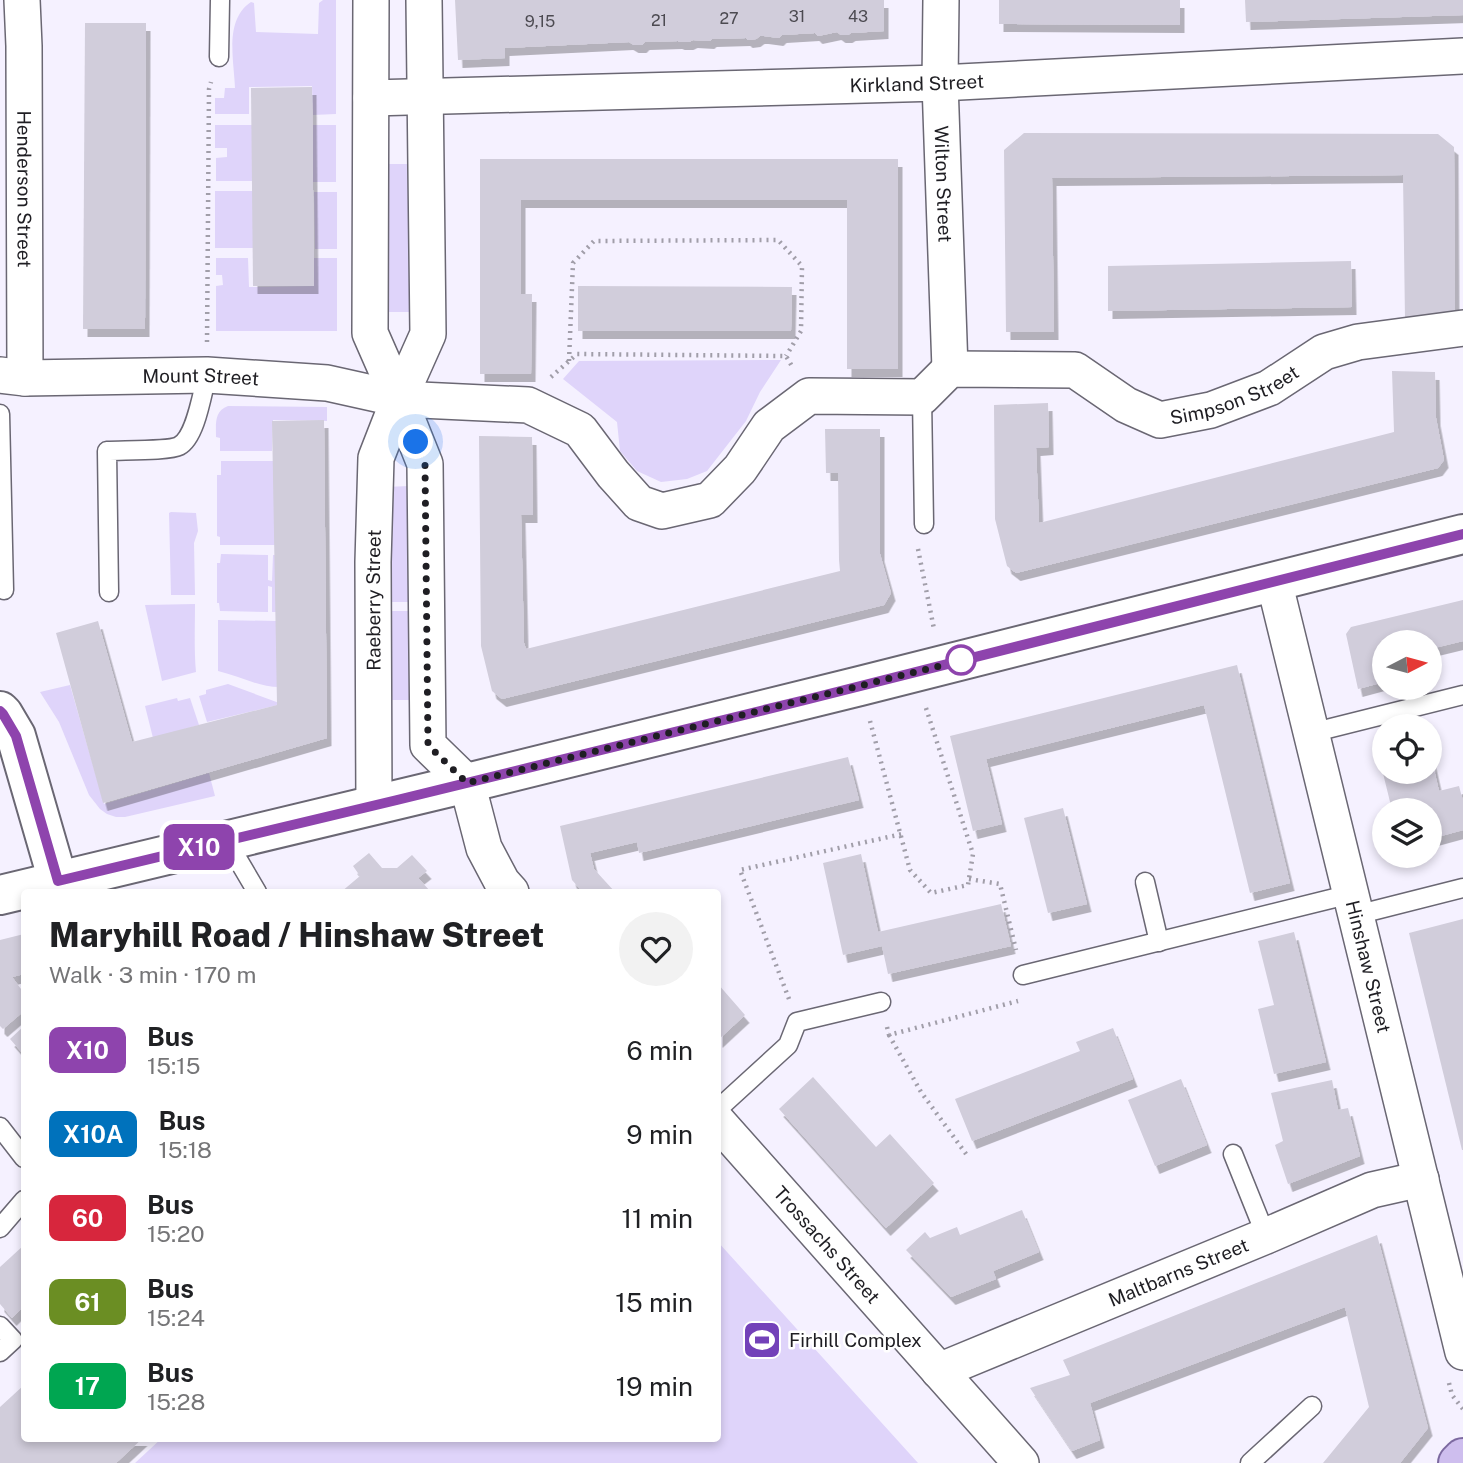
<!DOCTYPE html>
<meta charset="utf-8">
<style>
:root{--surface:#fff;--page:#f2f2f2;--text:#202124;--muted:#757577}
body{margin:0;font-family:"Public Sans",sans-serif;background:var(--page);color:var(--text);height:100vh;display:flex;flex-direction:column;font-size:26px;white-space:nowrap}
*{box-sizing:border-box;margin:0}
p{font-size:23px;color:var(--muted)}
.icon{flex:none;width:38px;height:38px;fill:none;stroke:currentColor;stroke-width:2;stroke-linecap:round;stroke-linejoin:round}
.map{position:relative;flex:1;overflow:hidden}
.side{position:absolute;left:21px;top:889px;width:700px;height:553px;display:flex;flex-direction:column;background:var(--surface);border-radius:7px;box-shadow:0 4px 10px #0003}
.side>*{flex:none}
.badge{padding:0 14px;border-radius:10px;font-size:24px;line-height:46px}
.needle{width:46px;rotate:84deg}
.fabs{position:absolute;left:1372px;top:630px;display:grid;gap:14px}
.fabs a{display:grid;place-items:center;width:70px;height:70px;border-radius:50%;background:var(--surface);box-shadow:0 4px 10px #0003;font-size:35px}
.you{position:absolute;width:35px;height:35px;margin:-18px;border:5px solid #fff;border-radius:50%;background:#1a73e8;box-shadow:0 0 0 10px #1a73e833}
.map>.badge{position:absolute;translate:-50% -50%;box-shadow:0 0 0 4px #fff}
.round{display:grid;place-items:center;flex:none;width:74px;height:74px;border-radius:37px;background:var(--page)}
.summary{display:flex;align-items:center;justify-content:space-between;height:119px;padding:0 28px}
h1{font-size:33px;font-weight:800;line-height:52px}
ul{padding:0;list-style:none}
li{display:flex;align-items:center;gap:21px;height:84px;padding:0 28px}
li div{flex:1}
li b{display:block;font-size:26px}
li em{font-style:normal}
li .badge{min-width:77px;font-weight:700;text-align:center}
.map>svg:first-child{display:block}
</style>
<div class="map">
<svg width="1463" height="1463" viewBox="0 0 1463 1463">
<defs>
<filter id="shadow"><feDropShadow dx="4.5" dy="8" stdDeviation="0" flood-color="#0004"/></filter>
</defs>
<rect width="100%" height="100%" fill="#f5f1ff"/>
<g fill="#dfd4fa">
<path d="M 323,0 L 336,0 L 336,114 L 313,115 L 312,86 L 249,87 L 249,114 L 215,114 L 215,98 L 224,98 L 225,88 L 235,88 C 234,60 224,20 251,2 L 254,3 L 256,32 L 318,34 L 319,3 Z"/>
<path d="M 215,125 L 259,125 L 259,181 L 216,181 L 216,158 L 227,157 L 227,148 L 215,148 Z"/>
<rect x="313" y="125" width="23" height="57"/>
<rect x="387" y="164" width="24" height="148"/>
<rect x="215" y="191" width="44" height="57"/>
<path d="M 314,192 L 337,192 L 337,249 L 315,249 Z"/>
<path d="M 216,258 L 248,258 L 249,287 L 314,286 L 314,258 L 337,258 L 337,331 L 216,331 L 216,286 L 223,285 L 222,275 L 216,275 Z"/>
<path d="M 781,360 L 760,392 L 746,421 L 707,471 L 687,479 L 661,482 L 637,471 L 620,451 L 617,422 L 563,379 L 579,361 Z"/>
<path d="M 228,406 L 327,407 L 327,421 L 273,420 L 272,451 L 220,451 L 220,438 L 216,437 C 216,424 214,411 228,406 Z"/>
<path d="M 221,461 L 283,461 L 277,545 L 220,545 L 220,537 L 217,536 L 217,475 L 221,475 Z"/>
<path d="M 409,486 L 409,602 L 387,602 L 386,487 Z"/>
<path d="M 171,512 L 196,513 L 198,531 L 194,543 L 195,595 L 171,595 L 169,513 Z"/>
<path d="M 221,554 L 268,555 L 268,580 L 272,581 L 273,555 L 276,555 L 276,612 L 272,612 L 272,587 L 268,586 L 268,612 L 220,611 L 219,603 L 217,603 L 217,563 L 220,563 Z"/>
<path d="M 195,604 C 195,627 194,649 196,672 L 162,681 L 145,605 Z"/>
<path d="M 386,611 L 410,611 L 410,700 L 387,700 Z"/>
<path d="M 218,620 L 277,621 L 282,687 C 260,688 240,676 218,671 Z"/>
<path d="M 228,684 L 282,704 L 207,722 L 199,696 L 206,694 L 206,690 Z"/>
<path d="M 70,685 L 104,804 L 209,773 L 215,796 L 125,817 L 116,817 L 107,814 L 100,809 L 89,795 L 59,722 L 40,692 Z"/>
<path d="M 177,698 L 178,701 L 190,698 L 199,725 L 153,738 L 145,706 Z"/>
<path d="M 718,1242 L 918,1463 L 135,1463 L 162,1438 L 718,1438 Z"/>
</g>
<g fill="#d1cddb" filter="url(#shadow)">
<path d="M 455,0 L 884,0 L 884,31 L 851,33 L 848,35 L 841,35 L 837,32 L 818,36 L 815,33 L 782,35 L 779,38 L 764,36 L 760,36 L 756,39 L 748,40 L 746,38 L 712,39 L 710,41 L 693,40 L 689,42 L 680,42 L 678,41 L 645,42 L 642,45 L 634,45 L 629,42 L 505,48 L 505,58 L 458,60 Z"/>
<path d="M 999,0 L 1180,0 L 1180,25 L 999,24 Z"/>
<path d="M 1245,0 L 1463,0 L 1463,15 L 1246,22 Z"/>
<path d="M 85,23 L 146,23 L 145,329 L 83,329 Z"/>
<path d="M 312,87 L 314,286 L 253,286 L 251,88 Z"/>
<path d="M 1024,133 L 1438,134 L 1454,147 L 1455,319 L 1405,320 L 1403,175 L 1052,178 L 1054,332 L 1006,332 L 1004,150 Z"/>
<path d="M 480,159 L 898,159 L 898,369 L 847,369 L 847,200 L 521,200 L 521,294 L 532,294 L 531,374 L 480,374 Z"/>
<path d="M 1351,261 L 1352,307 L 1108,311 L 1108,266 Z"/>
<path d="M 578,286 L 792,287 L 791,331 L 578,331 Z"/>
<path d="M 1392,371 L 1435,372 L 1436,418 L 1444,460 L 1438,468 L 1016,573 L 1007,566 L 995,519 L 994,405 L 1048,403 L 1049,447 L 1036,448 L 1039,523 L 1394,432 Z"/>
<path d="M 324,420 L 327,738 L 103,803 L 56,633 L 98,621 L 132,742 L 277,705 L 272,421 Z"/>
<path d="M 825,429 L 880,429 L 880,554 L 891,593 L 884,605 L 502,699 L 492,691 L 481,646 L 479,436 L 532,437 L 533,515 L 521,515 L 524,643 L 526,649 L 840,571 L 839,560 L 838,473 L 826,473 Z"/>
<path d="M 1463,600 L 1463,641 L 1430,649 L 1430,642 L 1384,642 L 1384,682 L 1358,689 L 1346,634 L 1351,627 Z"/>
<path d="M 1237,665 L 1290,883 L 1250,893 L 1204,705 L 986,759 L 1002,824 L 973,831 L 950,736 Z"/>
<path d="M 1384,755 L 1384,772 L 1430,772 L 1431,757 L 1439,791 L 1459,786 L 1463,801 L 1463,830 L 1430,839 L 1430,810 L 1392,810 L 1379,757 Z"/>
<path d="M 848,757 L 859,800 L 639,853 L 637,842 L 590,853 L 594,869 L 615,892 L 583,892 L 572,880 L 560,826 Z"/>
<path d="M 1063,808 L 1087,904 L 1048,913 L 1024,818 Z"/>
<path d="M 369,853 L 382,868 L 397,868 L 412,855 L 427,871 L 418,878 L 431,892 L 341,892 L 360,876 L 353,866 Z"/>
<path d="M 861,854 L 878,932 L 1001,904 L 1011,946 L 888,974 L 882,946 L 843,955 L 823,863 Z"/>
<path d="M 1463,919 L 1463,1150 L 1462,1150 L 1409,933 Z"/>
<path d="M 1294,932 L 1326,1062 L 1274,1074 L 1258,1009 L 1274,1005 L 1258,941 Z"/>
<path d="M 24,934 L 24,974 L 12,977 L 24,993 L 24,1011 L 3,1029 L 0,1026 L 0,940 Z"/>
<path d="M 718,984 L 745,1015 L 718,1040 Z"/>
<path d="M 24,1026 L 24,1055 L 10,1039 Z"/>
<path d="M 1113,1028 L 1133,1079 L 972,1141 L 955,1099 L 1080,1051 L 1076,1042 Z"/>
<path d="M 813,1077 L 876,1147 L 890,1134 L 934,1183 L 886,1228 L 779,1109 Z"/>
<path d="M 1181,1079 L 1207,1145 L 1155,1166 L 1128,1100 Z"/>
<path d="M 1332,1080 L 1338,1110 L 1348,1108 L 1360,1156 L 1288,1184 L 1275,1145 L 1283,1141 L 1271,1093 Z"/>
<path d="M 1022,1210 L 1039,1252 L 993,1271 L 996,1279 L 951,1297 L 906,1250 L 925,1232 L 930,1238 L 957,1227 L 960,1235 Z"/>
<path d="M 1377,1235 L 1428,1428 L 1400,1463 L 1323,1463 L 1369,1407 L 1345,1307 L 1090,1403 L 1100,1440 L 1072,1451 L 1030,1388 L 1070,1375 L 1063,1360 Z"/>
<path d="M 24,1245 L 24,1306 L 12,1318 L 0,1304 L 0,1267 Z"/>
<path d="M 24,1385 L 24,1438 L 143,1438 L 116,1463 L 0,1463 L 0,1407 Z"/>
</g>
<g fill="none" stroke-linecap="round" stroke-linejoin="round">
<defs>
<g id="lane">
<path d="M 219,57 L 220,0"/>
<path d="M 922,397 L 924,524"/>
<path d="M 0,414 L 4,590"/>
<path d="M 109,592 L 107,451 C 121,450 170,451 179,446 C 196,437 202,393 207,375"/>
<path d="M 1311,733 L 1463,695"/>
<path d="M 227,841 L 257,892"/>
<path d="M 1145,882 L 1159,942"/>
<path d="M 1356,915 L 1463,888"/>
<path d="M 1023,975 L 1351,894"/>
<path d="M 718,1109 L 788,1045 L 797,1022 L 881,1002"/>
<path d="M 0,1127 L 24,1158"/>
<path d="M 1233,1154 L 1266,1236"/>
<path d="M 0,1228 L 24,1200"/>
<path d="M 0,1326 L 13,1340 L 0,1352"/>
<path d="M 1250,1463 L 1312,1406"/>
</g>
<g id="street">
<path id="s1" d="M 22,0 L 24,46 L 25,378"/>
<path d="M 371,0 L 370,333 L 399,399 L 425,464 L 428,745 L 467,783 L 484,848 L 502,882 L 511,892"/>
<path id="s2" d="M 941,0 L 940,83 L 950,369"/>
<path id="s3" d="M 371,98 L 940,83 L 1463,56"/>
<path id="s4" d="M 0,375 L 25,378 L 207,375 L 327,383 L 399,399 L 528,405 L 580,430 L 613,474 L 639,503 L 662,511 L 710,500 L 740,469 L 769,426 L 809,396 L 922,397 L 950,369 L 1075,370 L 1126,405 L 1160,420 L 1211,410 L 1269,388 L 1324,352 L 1358,342 L 1463,328"/>
<path id="s5" d="M 1274,581 L 1463,1352"/>
<path id="s6" d="M 374,806 L 373,562 L 376,458 L 399,399 L 428,334 L 424,0"/>
<path id="s7" d="M 718,1122 L 1021,1463"/>
<path id="s8" d="M 939,1371 L 1266,1236 L 1372,1190 L 1421,1179"/>
</g>
<g id="secondary">
<path d="M 0,711 L 3,714 L 16,736 L 58,881"/>
<path d="M 0,895 L 467,783 L 860,686 L 1463,534"/>
</g>
<path id="primary" d="M 1458,1463 L 1463,1458"/>
</defs>
<use href="#lane" stroke="#6a6773" stroke-width="21"/>
<use href="#street" stroke="#6a6773" stroke-width="38"/>
<use href="#secondary" stroke="#6a6773" stroke-width="42"/>
<use href="#primary" stroke="#7c69a0" stroke-width="42"/>
<g stroke="#a19ea9" stroke-width="4.5" stroke-dasharray="2 5" stroke-linecap="butt">
<path d="M 207,342 L 209,89 L 211,82"/>
<path d="M 569,361 L 573,263 L 594,241 L 778,240 L 802,266 L 801,331 L 786,356"/>
<path d="M 551,377 L 577,354 L 786,356 L 793,368"/>
<path d="M 918,549 L 934,629"/>
<path d="M 870,721 L 910,870 L 931,893 L 968,885 L 973,854 L 925,705"/>
<path d="M 969,879 L 1000,884 L 1016,950"/>
<path d="M 789,999 L 740,870 L 902,834"/>
<path d="M 887,1027 L 889,1035 L 1018,1001"/>
<path d="M 889,1035 L 921,1092 L 969,1158"/>
<path d="M 1449,1383 L 1452,1395 L 1463,1409"/>
</g>
<use href="#lane" stroke="#fff" stroke-width="18"/>
<use href="#street" stroke="#fff" stroke-width="35"/>
<use href="#secondary" stroke="#fff" stroke-width="38"/>
<use href="#primary" stroke="#cebeee" stroke-width="38"/>
</g>
<g fill="none" stroke-linecap="round" stroke-linejoin="round">
<defs>
<path id="line" d="M 0,711 L 3,714 L 16,736 L 58,881 L 397,800 L 809,699 L 1463,534"/>
</defs>
<use href="#line" stroke="#fff" stroke-width="16"/>
<use href="#line" stroke="#8e44ad" stroke-width="10"/>
<path stroke="#1f1e23" stroke-width="7" stroke-dasharray="0 12.6" d="M 416,442 L 425,464 L 428,745 L 467,783 L 968,659 L 961,660"/>
</g>
<defs>
<symbol id="stadium-square" viewBox="-11 -11 22 22"><rect x="-9" y="-9" width="18" height="18" rx="4" fill="#7341b9" stroke="#fff"/><path d="M0-5a6.5 5 0 1 0 0 10a6.5 5 0 1 0 0-10ZM-3.5-1.8h7v3.6h-7Z" fill="#fff"/></symbol>
</defs>
<g fill-rule="evenodd">
<use href="#stadium-square" x="740" y="1318" width="44" height="44"/>
</g>
<circle fill="#fff" stroke="#8e44ad" stroke-width="3.5" cx="961" cy="660" r="14"/>
<g text-anchor="middle" dominant-baseline="central" stroke-width="5" stroke-linejoin="round" paint-order="stroke">
<g font-size="16" fill="#4c4a51">
<text x="797" y="16">31</text>
<text x="858" y="16">43</text>
<text x="729" y="18">27</text>
<text x="659" y="20">21</text>
<text x="540" y="21">9,15</text>
</g>
<g font-size="19" fill="#1f1e23" stroke="#fff">
<text stroke="none"><textPath href="#s3" startOffset="546">Kirkland Street</textPath></text>
<text stroke="none"><textPath href="#s2" startOffset="184">Wilton Street</textPath></text>
<text stroke="none"><textPath href="#s1" startOffset="189">Henderson Street</textPath></text>
<text stroke="none"><textPath href="#s4" startOffset="201">Mount Street</textPath></text>
<text stroke="none"><textPath href="#s4" startOffset="1356">Simpson Street</textPath></text>
<text stroke="none"><textPath href="#s6" startOffset="206">Raeberry Street</textPath></text>
<text stroke="none"><textPath href="#s5" startOffset="397">Hinshaw Street</textPath></text>
<text stroke="none"><textPath href="#s7" startOffset="164">Trossachs Street</textPath></text>
<text stroke="none"><textPath href="#s8" startOffset="259">Maltbarns Street</textPath></text>
</g>
<g font-size="19" fill="#1f1e23" stroke="#fff" text-anchor="start">
<text x="789" y="1340">Firhill Complex</text>
</g>
</g>
</svg>
<div class="fabs">
<a><svg class="needle" viewBox="-14 -14 28 28"><path d="M0-13l5 13h-10z" fill="#e53935"/><path d="M0 13l5-13h-10z" fill="#757577"/></svg></a>
<a><svg class="icon" aria-label="locate" viewBox="0 0 24 24"><circle cx="12" cy="12" r="6"/><path d="M12 2v4M12 18v4M2 12h4M18 12h4"/></svg></a>
<a><svg class="icon" aria-label="layers" viewBox="0 0 24 24"><path d="M12 4l9 5-9 5-9-5zM3 14l9 5 9-5"/></svg></a>
</div>
<div class="you" style="left:416px;top:442px"></div>
<b class="badge" style="left:199px;top:847px;background:#8e44ad;color:#fff">X10</b>
<section class="side">
<div class="summary"><div><h1>Maryhill Road / Hinshaw Street</h1><p>Walk · 3 min · 170 m</p></div><a class="round"><svg class="icon" aria-label="heart" viewBox="0 0 24 24"><path d="M12 20l-8-8c-3-5 5-10 8-4 3-6 11-1 8 4z"/></svg></a></div>
<ul>
<li><span class="badge" style="background:#8e44ad;color:#fff">X10</span><div><b>Bus</b><p>15:15</p></div><em>6 min</em></li>
<li><span class="badge" style="background:#0072bc;color:#fff">X10A</span><div><b>Bus</b><p>15:18</p></div><em>9 min</em></li>
<li><span class="badge" style="background:#d7263d;color:#fff">60</span><div><b>Bus</b><p>15:20</p></div><em>11 min</em></li>
<li><span class="badge" style="background:#6b8e23;color:#fff">61</span><div><b>Bus</b><p>15:24</p></div><em>15 min</em></li>
<li><span class="badge" style="background:#00a651;color:#fff">17</span><div><b>Bus</b><p>15:28</p></div><em>19 min</em></li>
</ul>
</section>
</div>
